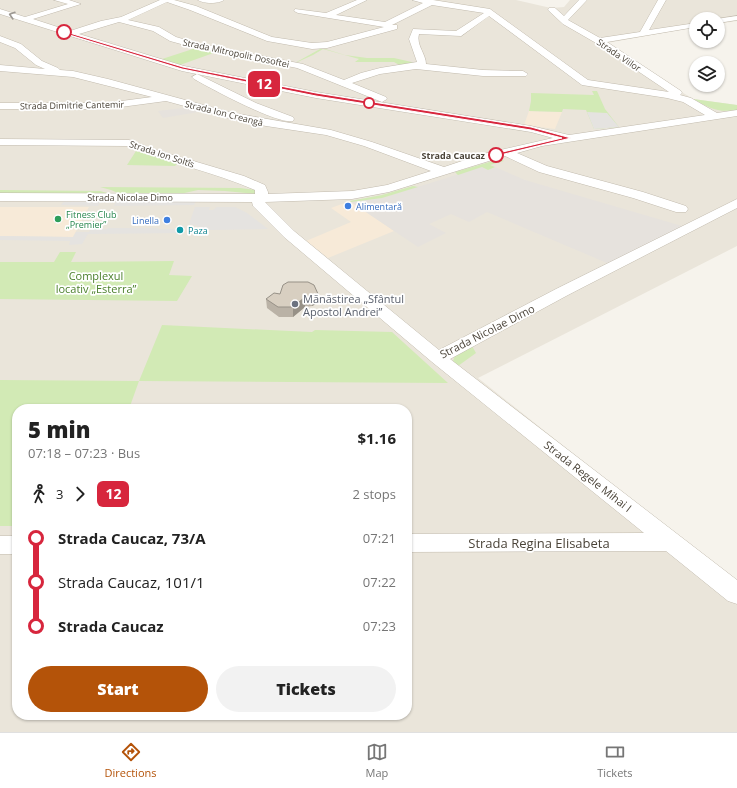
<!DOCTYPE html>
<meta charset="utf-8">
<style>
:root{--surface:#fff;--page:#f2f2f2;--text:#222;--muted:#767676;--line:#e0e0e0;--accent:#b45309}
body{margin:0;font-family:"Open Sans",sans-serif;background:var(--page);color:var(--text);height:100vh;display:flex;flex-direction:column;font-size:15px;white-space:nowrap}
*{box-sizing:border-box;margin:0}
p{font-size:13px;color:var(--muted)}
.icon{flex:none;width:22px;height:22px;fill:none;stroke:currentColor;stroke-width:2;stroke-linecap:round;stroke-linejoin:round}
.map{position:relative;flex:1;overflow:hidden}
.drawer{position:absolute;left:12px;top:404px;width:400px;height:316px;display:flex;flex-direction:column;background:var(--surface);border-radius:16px;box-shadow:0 1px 3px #0004}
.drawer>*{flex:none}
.badge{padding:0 8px;border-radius:6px;font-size:14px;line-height:26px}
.tools{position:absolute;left:689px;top:12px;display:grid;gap:8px}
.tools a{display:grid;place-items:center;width:36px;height:36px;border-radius:50%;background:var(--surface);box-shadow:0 1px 3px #0004;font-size:20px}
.map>.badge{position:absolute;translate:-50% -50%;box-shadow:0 0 0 2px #fff}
.legs{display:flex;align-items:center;gap:6px;height:44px;padding:0 16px;font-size:13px}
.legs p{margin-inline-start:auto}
.headline{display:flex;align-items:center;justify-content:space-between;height:68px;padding:0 16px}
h1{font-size:22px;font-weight:800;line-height:30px}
.button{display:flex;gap:8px;margin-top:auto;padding:8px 16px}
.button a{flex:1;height:46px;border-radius:24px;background:var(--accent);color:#fff;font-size:16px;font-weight:800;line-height:46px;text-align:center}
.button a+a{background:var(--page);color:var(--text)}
ul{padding:0 16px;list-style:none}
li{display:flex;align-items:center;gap:14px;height:44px;font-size:15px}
li i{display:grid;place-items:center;width:6px;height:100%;margin:0 5px;background:currentColor}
li i::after{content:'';width:10px;height:10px;margin:-5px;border:3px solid;border-radius:50%;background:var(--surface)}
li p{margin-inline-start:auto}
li:first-child i{background:linear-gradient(#0000 50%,currentColor 0)}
li:last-child i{background:linear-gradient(currentColor 50%,#0000 0)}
.menu{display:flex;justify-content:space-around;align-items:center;height:56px;border-top:1px solid var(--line);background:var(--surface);font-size:11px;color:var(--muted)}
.menu a{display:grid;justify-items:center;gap:2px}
.menu .on{color:var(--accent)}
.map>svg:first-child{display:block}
</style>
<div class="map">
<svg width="737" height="732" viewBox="0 0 737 732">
<rect width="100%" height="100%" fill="#f6f3ec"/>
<path fill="#eae5da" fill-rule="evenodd" d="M 0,0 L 516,0 L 551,8 L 564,7 L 570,0 L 737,0 L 737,21 L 718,24 L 718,19 L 696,19 L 696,27 L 607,43 L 619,53 L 693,99 L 737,105 L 737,246 L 478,378 L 737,584 L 737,732 L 0,732 ZM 17,409 L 407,409 L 407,715 L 17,715 Z"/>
<g fill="#f7ead8">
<path d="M 529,111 L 562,112 L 555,129 L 524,125 Z"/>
<path d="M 350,201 L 394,231 L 328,258 L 306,241 L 351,222 L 331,208 Z"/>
<path d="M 0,207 L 89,207 L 73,237 L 0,236 Z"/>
</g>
<g fill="#e6e2dd">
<path d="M 191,107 L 204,111 L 163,118 L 158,111 Z"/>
<path d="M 482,167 L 488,170 L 495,167 L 525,180 L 682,226 L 610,263 L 607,263 L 487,212 L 469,222 L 451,214 L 429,224 L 446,233 L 418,247 L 351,202 L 382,198 Z"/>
</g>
<g fill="#d2eab5">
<path d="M 199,47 L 219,51 L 180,65 L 162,59 Z"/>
<path d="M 306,47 L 322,48 L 345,55 L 367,58 L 394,58 L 416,63 L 401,66 L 394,62 L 355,62 L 359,59 L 323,49 L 313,55 L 293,64 L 320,49 Z"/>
<path d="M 592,91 L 597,91 L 605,109 L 619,127 L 594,129 L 586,110 L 563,109 L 562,112 L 529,111 L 531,101 L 531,93 L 594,95 Z"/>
<path d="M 693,99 L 737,105 L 737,110 C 717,113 710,108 693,99 Z"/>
<path d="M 136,151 L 178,163 L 175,166 L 127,165 Z"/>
<path d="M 500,159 L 504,161 L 490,165 L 495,167 L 488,170 L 482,167 L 458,175 L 455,172 Z"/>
<path d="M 413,186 L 418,187 L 382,198 L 351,202 L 350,201 L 382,195 Z"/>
<path d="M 100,187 L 240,188 L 256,190 L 257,194 L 225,191 L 198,190 L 180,194 L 120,194 L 111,190 Z"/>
<path d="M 0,190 L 100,191 L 111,194 L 0,194 Z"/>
<path d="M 60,252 L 76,252 L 71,262 L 174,261 L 169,275 L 192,276 L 177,301 L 0,299 L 0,262 L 54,262 Z"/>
<path d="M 162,325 L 312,332 L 315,330 L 392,332 L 448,383 L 139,381 L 129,409 L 17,409 L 17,526 L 0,526 L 0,380 L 139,381 Z"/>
<path d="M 472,346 L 476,353 L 458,366 L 453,361 L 455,355 Z"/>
</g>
<g fill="#e5e3e0">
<path d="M 587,112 L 607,113 L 619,127 L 594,129 Z"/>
<path d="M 64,201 L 101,201 L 98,206 L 61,205 Z"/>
<path d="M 116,201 L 196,201 L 194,205 L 114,206 Z"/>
<path d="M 195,207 L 210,207 L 209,210 L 213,210 L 217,207 L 235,207 L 247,213 L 268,229 L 211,230 L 189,224 Z"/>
<path d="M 108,228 L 158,228 L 158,229 L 178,229 L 177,231 L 183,231 L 182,233 L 88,234 L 82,244 L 69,245 L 70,241 L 0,240 L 0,236 L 73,237 L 76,232 L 89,232 L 91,229 L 107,229 Z"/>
</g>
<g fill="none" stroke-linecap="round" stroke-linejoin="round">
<defs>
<g id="minor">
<path d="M 54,0 L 69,0 L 81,4 L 33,19 L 70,31 L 101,21 L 121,17 L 160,0 L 174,0 L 196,6 L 272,37 L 312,43 L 327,42 L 384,27 L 298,13 L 294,11 L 295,9 L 326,13 L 357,0 L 367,0 L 336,15 L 385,22 L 423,3 L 412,0 L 433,0 L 490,9 L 588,80 L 669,92 L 596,43 L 563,24 L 548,10 L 549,8 L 555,8 L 564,16 L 579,0 L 587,0 L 568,20 L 600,38 L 640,32 L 658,0 L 666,0 L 649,30 L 696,23 L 696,27 L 607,42 L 681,91 L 682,93 L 680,95 L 691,98 L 717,113 L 737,110 L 737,116 L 542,146 L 517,153 L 547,166 L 643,192 L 686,206 L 688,209 L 686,212 L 676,212 L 633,198 L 539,172 L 505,156 L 389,192 L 352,199 L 265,202 L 294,231 L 439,350 L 556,289 L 737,199 L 737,208 L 568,295 L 450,359 L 737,580 L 737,604 L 728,601 L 666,551 L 407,552 L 407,534 L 644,533 L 432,362 L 284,237 L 253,206 L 252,202 L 0,201 L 0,193 L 255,194 L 255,190 C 214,172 169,163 127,146 L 0,145 L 0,139 L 129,140 L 153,149 L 244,176 L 265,185 L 268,192 L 268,194 L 352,191 L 387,185 L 431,171 L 364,146 L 326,135 L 266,126 L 232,119 L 166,101 L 106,109 L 0,109 L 0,103 L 106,103 L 152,97 L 73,77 L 0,71 L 0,65 L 45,69 L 36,65 L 15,48 L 0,42 L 0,36 L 21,44 L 42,61 L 58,68 L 60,70 L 73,71 L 108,79 L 233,113 L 331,130 L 372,142 L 444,167 L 483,154 L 553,138 L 531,132 L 316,98 L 182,71 L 0,14 L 0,9 L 25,17 L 68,4 ZM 167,2 L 190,10 L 267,41 L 312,49 L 327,48 L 397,29 L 397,25 L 392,25 L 432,5 L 484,13 L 456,31 L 413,29 L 409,39 L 417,62 L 380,68 L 361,73 L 344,80 L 303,64 L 196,43 L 176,37 L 159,27 L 128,20 ZM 489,16 L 582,85 L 667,98 L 683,102 L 705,115 L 569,135 L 531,126 L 316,92 L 184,66 L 79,34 L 119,22 L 153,31 L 170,41 L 192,47 L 297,68 L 382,102 L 387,99 L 386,97 L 352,83 L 380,74 L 416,69 L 483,76 L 526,76 L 528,74 L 523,71 L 483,70 L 426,64 C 426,54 416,45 419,34 L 461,36 Z"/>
<path d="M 198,0 L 224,0 C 219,4 203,4 198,0 Z"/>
<path d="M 737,16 L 737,20 L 718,23 L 718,19 L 716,19 Z"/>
<path d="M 197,74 L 256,103 L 293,117 L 294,119 L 293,121 C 278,125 210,88 194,79 L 192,77 Z"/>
<rect x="0" y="536" width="17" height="18"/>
</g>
</defs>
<use href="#minor" stroke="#c2bbae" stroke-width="1"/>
<use href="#minor" fill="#fff" fill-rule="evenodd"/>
</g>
<path fill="#bab2a6" d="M 308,282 L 318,303 L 312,306 L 305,307 L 293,317 L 279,317 L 267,308 L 266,299 L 280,294 Z"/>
<g fill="#979187">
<path d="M 318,294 L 318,303 L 312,306 L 311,297 Z"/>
<path d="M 305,297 L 305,307 L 293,317 L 293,307 Z"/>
</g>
<path fill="#d8cfc1" stroke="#979187" d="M 288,282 L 308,282 L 314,285 L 318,294 L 311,297 L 305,297 L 293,307 L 278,307 L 266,299 L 274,293 L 280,294 L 283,285 Z"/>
<defs><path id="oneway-chevron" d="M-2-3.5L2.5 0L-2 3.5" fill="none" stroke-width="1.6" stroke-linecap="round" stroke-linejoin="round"/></defs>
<use stroke="#9c9892" href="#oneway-chevron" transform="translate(12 15) rotate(-163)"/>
<path fill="#d7263d" stroke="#fff" d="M 63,31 L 183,67 L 316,93 L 531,127 L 571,138 L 496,156 L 494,155 L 494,154 L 562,138 L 531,130 L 316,96 L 182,69 L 63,33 Z"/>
<g fill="#fff" stroke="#d7263d" stroke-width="2">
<circle cx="64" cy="32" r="7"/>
<circle cx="369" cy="103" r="5"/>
<circle cx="496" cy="155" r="7"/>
</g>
<g fill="#3f7fe0" stroke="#fff" stroke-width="1.5">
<circle cx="348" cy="206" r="4"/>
<circle cx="167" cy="220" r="4"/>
</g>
<circle fill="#2e9e5b" stroke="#fff" stroke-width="1.5" cx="58" cy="219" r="4"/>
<circle fill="#0f9aa8" stroke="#fff" stroke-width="1.5" cx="180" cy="230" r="4"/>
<circle fill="#6b7280" stroke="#fff" stroke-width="1.5" cx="295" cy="304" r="4"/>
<g text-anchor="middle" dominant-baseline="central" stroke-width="3.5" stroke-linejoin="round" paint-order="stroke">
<g font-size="9" fill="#4b4439" stroke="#fff">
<text transform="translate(236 53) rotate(12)">Strada Mitropolit Dosoftei</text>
<text transform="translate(619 55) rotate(34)">Strada Viilor</text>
<text transform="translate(72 105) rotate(-1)">Strada Dimitrie Cantemir</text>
<text transform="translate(224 113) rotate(14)">Strada Ion Creangă</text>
<text transform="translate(162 154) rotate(18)">Strada Ion Soltîs</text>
<text x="130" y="197">Strada Nicolae Dimo</text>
</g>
<g font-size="9" font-weight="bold" fill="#4b4439" stroke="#fff" text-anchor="end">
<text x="485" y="155">Strada Caucaz</text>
</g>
<g font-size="9" fill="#366cbe" stroke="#fff" text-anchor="start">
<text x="356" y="206">Alimentară</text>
<text x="159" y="220" text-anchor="end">Linella</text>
</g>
<g font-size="9" fill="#27864d" stroke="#fff" text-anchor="start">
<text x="66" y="214">Fitness Club<tspan x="66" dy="10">„Premier”</tspan></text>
</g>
<g font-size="9" fill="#0d838f" stroke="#fff" text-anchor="start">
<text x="188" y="230">Paza</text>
</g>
<g font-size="11" fill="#4a7f2a" stroke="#fff">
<text x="96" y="275">Complexul<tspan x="96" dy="13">locativ „Esterra”</tspan></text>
</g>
<g font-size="11" fill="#5b616d" stroke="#fff" text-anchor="start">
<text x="303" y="298">Mănăstirea „Sfântul<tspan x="303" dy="13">Apostol Andrei”</tspan></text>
</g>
<g font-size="11" fill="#4b4439" stroke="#fff">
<text transform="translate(487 331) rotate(-27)">Strada Nicolae Dimo</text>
<text transform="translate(588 476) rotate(38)">Strada Regele Mihai I</text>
</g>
<g font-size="13" fill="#4b4439" stroke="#fff">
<text x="539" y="543">Strada Regina Elisabeta</text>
</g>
</g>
</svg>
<div class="tools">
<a><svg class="icon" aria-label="locate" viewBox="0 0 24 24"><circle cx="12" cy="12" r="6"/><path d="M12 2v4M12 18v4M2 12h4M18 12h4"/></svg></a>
<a><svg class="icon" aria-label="layers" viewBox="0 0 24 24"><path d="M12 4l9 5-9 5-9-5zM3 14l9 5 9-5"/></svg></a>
</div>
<b class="badge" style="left:264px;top:84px;background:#d7263d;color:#fff">12</b>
<section class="drawer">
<div class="headline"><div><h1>5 min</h1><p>07:18 – 07:23 · Bus</p></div><b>$1.16</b></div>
<div class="legs"><svg class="icon" aria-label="walk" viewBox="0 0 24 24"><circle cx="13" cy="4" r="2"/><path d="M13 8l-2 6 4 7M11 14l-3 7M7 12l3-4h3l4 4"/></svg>3<svg class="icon" aria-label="forward" viewBox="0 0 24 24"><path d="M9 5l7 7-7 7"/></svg><b class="badge" style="background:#d7263d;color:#fff">12</b><p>2 stops</p></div>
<ul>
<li><i style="color:#d7263d"></i><b>Strada Caucaz, 73/A</b><p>07:21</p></li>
<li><i style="color:#d7263d"></i><span>Strada Caucaz, 101/1</span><p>07:22</p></li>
<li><i style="color:#d7263d"></i><b>Strada Caucaz</b><p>07:23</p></li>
</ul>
<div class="button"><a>Start</a><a>Tickets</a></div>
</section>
</div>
<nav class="menu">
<a class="on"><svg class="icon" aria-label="directions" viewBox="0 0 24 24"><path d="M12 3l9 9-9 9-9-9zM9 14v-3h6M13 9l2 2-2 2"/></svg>Directions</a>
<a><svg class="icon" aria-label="map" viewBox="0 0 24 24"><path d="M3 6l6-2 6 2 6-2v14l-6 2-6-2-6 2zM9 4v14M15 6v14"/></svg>Map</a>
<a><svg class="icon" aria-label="tickets" viewBox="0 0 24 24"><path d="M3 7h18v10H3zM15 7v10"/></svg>Tickets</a>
</nav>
